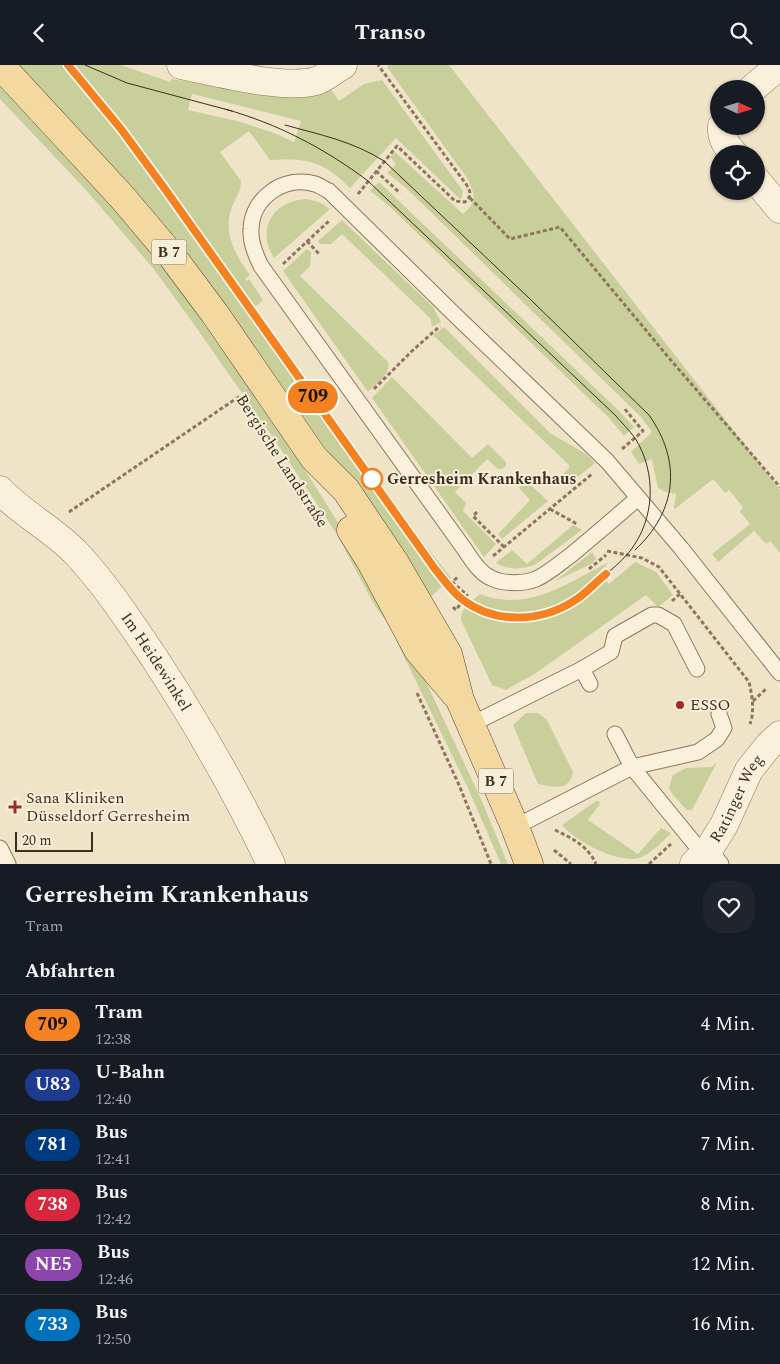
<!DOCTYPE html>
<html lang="de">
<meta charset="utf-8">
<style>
:root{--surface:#171b24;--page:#20242c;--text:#f1f3f6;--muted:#9ea1a6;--line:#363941}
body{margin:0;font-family:Spectral,serif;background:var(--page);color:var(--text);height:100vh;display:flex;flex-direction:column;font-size:19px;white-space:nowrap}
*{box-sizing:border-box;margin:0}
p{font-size:16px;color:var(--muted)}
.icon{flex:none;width:28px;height:28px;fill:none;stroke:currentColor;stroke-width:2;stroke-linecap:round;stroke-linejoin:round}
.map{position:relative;height:799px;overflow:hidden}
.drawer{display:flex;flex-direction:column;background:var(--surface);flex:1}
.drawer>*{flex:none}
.badge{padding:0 10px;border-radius:16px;font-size:18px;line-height:32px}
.needle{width:32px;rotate:94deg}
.fabs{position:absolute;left:710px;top:15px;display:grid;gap:10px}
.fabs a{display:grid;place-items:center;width:55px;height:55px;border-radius:50%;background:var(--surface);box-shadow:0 1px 4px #0004;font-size:25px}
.scale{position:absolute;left:15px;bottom:12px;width:78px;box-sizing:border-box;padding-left:5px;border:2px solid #3d2e20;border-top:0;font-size:14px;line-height:18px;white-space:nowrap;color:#3d2e20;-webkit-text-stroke:4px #f7eed8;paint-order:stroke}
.map>.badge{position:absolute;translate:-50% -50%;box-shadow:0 0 0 2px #fff}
h2{padding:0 25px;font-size:19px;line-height:45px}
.round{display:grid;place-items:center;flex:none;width:52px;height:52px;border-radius:20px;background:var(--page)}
.overview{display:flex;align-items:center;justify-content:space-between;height:85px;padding:0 25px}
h1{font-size:24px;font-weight:700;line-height:38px}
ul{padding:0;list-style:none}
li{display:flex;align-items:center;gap:15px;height:60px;padding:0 25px;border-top:1px solid var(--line)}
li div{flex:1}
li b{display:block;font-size:19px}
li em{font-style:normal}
li .badge{min-width:55px;font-weight:700;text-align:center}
header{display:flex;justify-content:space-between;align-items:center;height:65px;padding:0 25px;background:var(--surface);font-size:22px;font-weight:700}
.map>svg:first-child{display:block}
</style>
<header><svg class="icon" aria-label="back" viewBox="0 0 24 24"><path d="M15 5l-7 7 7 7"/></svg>Transo<svg class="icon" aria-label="search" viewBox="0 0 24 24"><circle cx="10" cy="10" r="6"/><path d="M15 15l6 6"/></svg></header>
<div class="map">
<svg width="780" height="799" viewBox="0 0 780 799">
<rect width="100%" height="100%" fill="#f0e4c8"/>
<g fill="#c9cf9b" fill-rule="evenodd">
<path d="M 19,0 L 121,0 L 170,17 L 172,14 L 277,32 L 298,32 L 330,23 L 339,36 L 364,19 L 382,15 L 463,126 L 461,135 L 396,73 L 350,123 C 323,96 308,93 270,95 L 249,66 L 220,87 L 241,116 C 241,127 234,135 231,145 C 223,169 236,191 250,210 L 245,214 L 247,216 L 249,214 L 263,235 L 255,242 L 423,477 L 451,513 L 426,536 L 345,411 L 212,221 L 164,159 L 134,125 ZM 192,29 L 301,56 L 294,77 L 274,68 L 241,57 L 188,45 Z"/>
<path d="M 389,0 L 449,0 L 780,425 L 780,488 L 770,476 L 766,479 L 754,466 L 718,497 L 712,489 L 750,459 L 740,447 L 743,442 L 729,425 L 725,428 L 715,416 L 712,415 L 675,444 L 674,443 L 676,429 L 665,427 L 658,423 L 652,394 L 639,399 L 631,387 L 652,367 L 641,352 L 405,122 L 387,108 L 396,99 L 390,92 L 395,87 L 463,149 C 478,136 475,130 467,113 L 387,2 Z"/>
<path d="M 0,21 L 124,154 L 181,226 L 300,397 L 357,488 L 394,553 L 387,557 L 375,541 L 336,468 L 272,371 L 193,258 L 153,203 L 86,125 L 0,34 Z"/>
<path d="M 379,117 L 617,344 L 634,362 L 624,371 L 609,353 L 388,140 L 370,126 Z"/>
<path d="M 307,134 L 321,138 L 330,144 L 274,193 C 255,164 274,135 307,134 Z"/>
<path d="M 342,155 L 433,242 L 441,257 L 432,262 L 431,254 L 342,169 L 331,179 L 320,179 L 318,176 Z"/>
<path d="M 307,184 L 311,187 L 310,201 L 300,211 L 388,297 C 391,310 376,319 368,327 L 283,206 Z"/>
<path d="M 444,262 L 550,368 L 586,389 L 595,398 L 568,420 L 560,416 L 560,412 L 569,403 L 569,400 L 433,270 Z"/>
<path d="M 392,312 L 472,393 L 488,379 L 506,397 L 506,401 L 502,404 L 498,404 L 487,394 L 455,427 L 466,438 L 463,446 L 496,479 L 484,492 L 372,333 Z"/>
<path d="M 522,416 L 526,416 L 548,436 L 502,474 L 498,469 L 530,435 L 519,423 Z"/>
<path d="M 573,460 L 582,465 L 536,499 C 522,505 508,505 496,498 L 512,485 L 527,499 Z"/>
<path d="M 592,487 L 596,494 L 591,499 L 555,516 Z"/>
<path d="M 609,497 L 598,508 L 609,519 L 635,497 L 656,507 L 673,530 L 658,542 L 646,530 L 536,608 L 506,625 L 492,620 L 461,555 C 460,544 472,536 480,529 C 528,548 567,518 609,497 Z"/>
<path d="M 404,570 L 481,734 L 508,799 L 501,799 L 467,721 L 396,575 Z"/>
<path d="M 526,648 L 538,648 L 547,655 L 573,707 C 569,727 554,722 538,719 L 513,660 Z"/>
<path d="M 717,697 L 692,745 L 687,745 L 673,730 L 669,723 L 673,710 L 686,703 L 711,702 Z"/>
<path d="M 596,736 L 599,736 L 600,739 L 588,755 L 638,789 L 661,763 L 671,768 C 662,777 651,789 639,793 C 618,799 575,776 562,760 Z"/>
</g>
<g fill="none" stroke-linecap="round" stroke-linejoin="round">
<defs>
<g id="service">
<path d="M 638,433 C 616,452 594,471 571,490 C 560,498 549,508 536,514 C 524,519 503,519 491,513 C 478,507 471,493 463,482 L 261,201 C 255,189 250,177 251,164 C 252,132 285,110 315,119 C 319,120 324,124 329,126 L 455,250 L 607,396 L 681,483 L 780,608"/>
<path d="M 582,604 L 611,587 L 615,571 L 652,550 L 658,550 L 674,559 L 697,604"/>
<path d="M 472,659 L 582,604 L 590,619"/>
<path d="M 515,762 L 632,702 L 615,669"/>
<path d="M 0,783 L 8,799"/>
<path d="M 709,784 L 721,799"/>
<path d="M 703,789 L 632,702 L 698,687 L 717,674 L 724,663 L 719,649"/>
</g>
<g id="minor">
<path d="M 181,0 C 216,7 282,25 316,16 C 325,13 334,5 343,0"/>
<path d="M 752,24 L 780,0"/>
<path d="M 722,61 C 721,73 726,80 734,89"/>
<path d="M 756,115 L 780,144"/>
<path id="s1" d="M 0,425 C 22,449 53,464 76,488 C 106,520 130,557 155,594 C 198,660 237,728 271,799"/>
<path id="s2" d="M 694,799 L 709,784 L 724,760 L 749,705 L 769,680 L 780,670"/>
</g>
<g id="primary">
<path d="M 0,0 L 122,132 L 171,190 L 215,249 L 314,393 L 346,425 L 395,498 L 448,589 L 460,635 L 515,762 L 529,799"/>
<path d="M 351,465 L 370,495 L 418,585 L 455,629"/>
</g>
</defs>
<use href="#service" stroke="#8d765c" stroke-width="17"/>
<use href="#minor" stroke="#8d765c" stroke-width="29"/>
<use href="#primary" stroke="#5b4430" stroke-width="29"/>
<g stroke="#8d765c" stroke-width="3" stroke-dasharray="4 2.5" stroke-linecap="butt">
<path d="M 376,106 L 400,128"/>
<path d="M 358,129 L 397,81 L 455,136 L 465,137 C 472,131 471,127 466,119 L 378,0"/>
<path d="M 470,133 L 510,174 L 560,162 L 669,293 L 780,422"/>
<path d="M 307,176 L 320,190"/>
<path d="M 283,199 L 330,155"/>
<path d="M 374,324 L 412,286 L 440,261"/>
<path d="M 622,384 L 643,366 L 624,343"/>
<path d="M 299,418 L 324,460"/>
<path d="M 550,444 L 577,459"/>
<path d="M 69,447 L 240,331"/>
<path d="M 477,447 L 473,451 L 504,482"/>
<path d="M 607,486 L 642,493 L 659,502 L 749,617 C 752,631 755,645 750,659"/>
<path d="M 493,491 L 592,409"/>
<path d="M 589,504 L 606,490"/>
<path d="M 672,536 L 681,528"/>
<path d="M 453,542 L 456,545 L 467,530 L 452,517 L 459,511"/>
<path d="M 417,628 L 459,720 L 491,799"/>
<path d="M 753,636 L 766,624"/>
<path d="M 555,765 C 572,773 588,781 596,799"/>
<path d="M 554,785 L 571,799"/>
<path d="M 649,799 L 671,779"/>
</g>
<use href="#service" stroke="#faf1dc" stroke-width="15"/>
<use href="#minor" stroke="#faf1dc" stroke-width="28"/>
<use href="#primary" stroke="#f3d9a0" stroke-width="28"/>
<g stroke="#3d2e20" stroke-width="1">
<path d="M 68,0 L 121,64 L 165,125 L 435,504 C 443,515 451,526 463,535 C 496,560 542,557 576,534 C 585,529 592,521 599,515 C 610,506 621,497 630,486 C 655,454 657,408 635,373 C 629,365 622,358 615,350 L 368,116 C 324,83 278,59 225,44"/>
<path d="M 85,0 L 127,18 L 232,46"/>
<path d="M 285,60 C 321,70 352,76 384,96 L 530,234 L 649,350 C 682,397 677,446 635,485"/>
</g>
</g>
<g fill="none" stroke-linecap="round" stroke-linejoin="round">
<defs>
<path id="line" d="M 68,0 L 121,64 L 165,124 L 435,504 C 444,515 452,527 463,535 C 497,560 543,557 577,534 C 587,527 596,517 606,509"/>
</defs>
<use href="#line" stroke="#fff" stroke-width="11"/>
<use href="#line" stroke="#f58220" stroke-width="8"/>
</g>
<circle fill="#fff" stroke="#f58220" stroke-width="2.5" cx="372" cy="414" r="10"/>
<g fill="#9e2a2b" stroke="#f7eed8" stroke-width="2">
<circle cx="680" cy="640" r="5"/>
<path d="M12.5 734.5h5v5h5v5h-5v5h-5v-5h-5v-5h5z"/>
</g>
<g text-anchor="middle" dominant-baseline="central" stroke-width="4" stroke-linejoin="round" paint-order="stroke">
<g fill="#f7eed8" stroke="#756857" stroke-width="1">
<rect x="151.5" y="174.5" width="35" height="25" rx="4"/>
<rect x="478.5" y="703.5" width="35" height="25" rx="4"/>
</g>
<g font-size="15" font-weight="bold" fill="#3d2e20">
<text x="169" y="187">B 7</text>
<text x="496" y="716">B 7</text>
</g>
<g font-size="16" fill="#3d2e20" stroke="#f7eed8">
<text transform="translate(282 396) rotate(57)">Bergische Landstraße</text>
<text stroke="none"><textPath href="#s1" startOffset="234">Im Heidewinkel</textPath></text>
<text stroke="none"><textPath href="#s2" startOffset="79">Ratinger Weg</textPath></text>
</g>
<g font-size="16" font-weight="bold" fill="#3d2e20" stroke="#f7eed8" text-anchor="start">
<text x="387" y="414">Gerresheim Krankenhaus</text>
</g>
<g font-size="16" fill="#3d2e20" stroke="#f7eed8" text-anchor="start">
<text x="690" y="640">ESSO</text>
<text x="26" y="733">Sana Kliniken<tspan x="26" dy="18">Düsseldorf Gerresheim</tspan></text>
</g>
</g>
</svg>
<div class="fabs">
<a><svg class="needle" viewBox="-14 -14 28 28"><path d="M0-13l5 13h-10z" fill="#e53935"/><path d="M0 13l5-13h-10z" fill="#9ea1a6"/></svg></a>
<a><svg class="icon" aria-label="locate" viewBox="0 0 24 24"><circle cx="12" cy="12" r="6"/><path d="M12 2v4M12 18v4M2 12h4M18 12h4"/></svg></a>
</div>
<div class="scale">20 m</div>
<b class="badge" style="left:313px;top:332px;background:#f58220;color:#111">709</b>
</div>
<section class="drawer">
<div class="overview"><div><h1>Gerresheim Krankenhaus</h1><p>Tram</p></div><a class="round"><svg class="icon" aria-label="heart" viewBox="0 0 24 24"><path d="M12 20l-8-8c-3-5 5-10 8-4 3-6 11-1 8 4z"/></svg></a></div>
<h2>Abfahrten</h2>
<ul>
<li><span class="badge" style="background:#f58220;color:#111">709</span><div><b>Tram</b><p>12:38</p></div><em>4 Min.</em></li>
<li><span class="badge" style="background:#1d3a8f;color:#fff">U83</span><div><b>U-Bahn</b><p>12:40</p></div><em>6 Min.</em></li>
<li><span class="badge" style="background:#003b80;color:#fff">781</span><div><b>Bus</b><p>12:41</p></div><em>7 Min.</em></li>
<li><span class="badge" style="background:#d7263d;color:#fff">738</span><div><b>Bus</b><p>12:42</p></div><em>8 Min.</em></li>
<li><span class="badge" style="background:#8e44ad;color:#fff">NE5</span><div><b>Bus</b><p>12:46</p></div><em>12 Min.</em></li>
<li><span class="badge" style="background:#0072bc;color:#fff">733</span><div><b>Bus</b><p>12:50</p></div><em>16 Min.</em></li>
</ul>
</section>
